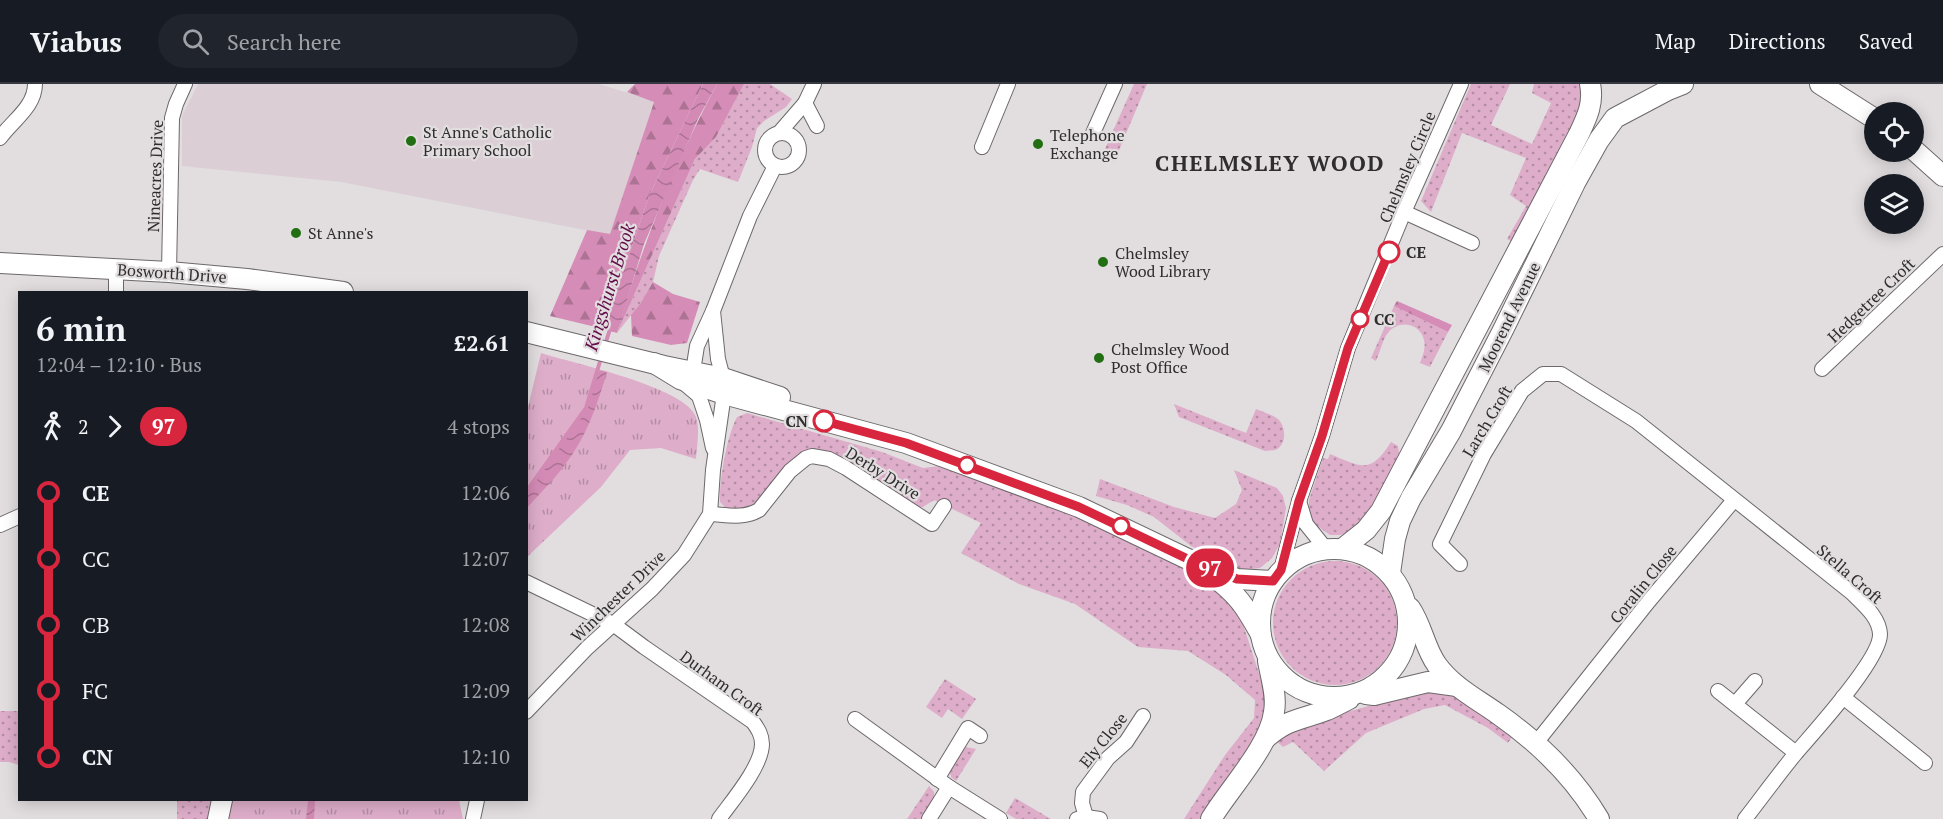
<!DOCTYPE html>
<meta charset="utf-8">
<style>
:root{--surface:#171b24;--page:#20242c;--text:#f1f3f6;--muted:#9ea1a6;--line:#363941}
body{margin:0;font-family:"PT Serif",serif;background:var(--page);color:var(--text);height:100vh;display:flex;flex-direction:column;font-size:22px;white-space:nowrap}
*{box-sizing:border-box;margin:0}
p{font-size:20px;color:var(--muted)}
.icon{flex:none;width:33px;height:33px;fill:none;stroke:currentColor;stroke-width:2;stroke-linecap:round;stroke-linejoin:round}
.map{position:relative;flex:1;overflow:hidden}
.panel{position:absolute;left:18px;top:207px;width:510px;height:510px;display:flex;flex-direction:column;background:var(--surface);border-radius:0px;box-shadow:0 3px 15px #0003}
.panel>*{flex:none}
.badge{padding:0 12px;border-radius:20px;font-size:21px;line-height:39px}
.controls{position:absolute;left:1864px;top:18px;display:grid;gap:12px}
.controls a{display:grid;place-items:center;width:60px;height:60px;border-radius:50%;background:var(--surface);box-shadow:0 3px 15px #0003;font-size:30px}
.map>.badge{position:absolute;translate:-50% -50%;box-shadow:0 0 0 3px #fff}
.legs{display:flex;align-items:center;gap:9px;height:66px;padding:0 18px;font-size:20px}
.legs p{margin-inline-start:auto}
.overview{display:flex;align-items:center;justify-content:space-between;height:102px;padding:0 18px}
h1{font-size:33px;font-weight:700;line-height:45px}
ul{padding:0 18px;list-style:none}
li{display:flex;align-items:center;gap:21px;height:66px;font-size:22px}
li i{display:grid;place-items:center;width:9px;height:100%;margin:0 8px;background:currentColor}
li i::after{content:'';width:15px;height:15px;margin:-8px;border:4px solid;border-radius:50%;background:var(--surface)}
li p{margin-inline-start:auto}
li:first-child i{background:linear-gradient(#0000 50%,currentColor 0)}
li:last-child i{background:linear-gradient(currentColor 50%,#0000 0)}
header{display:flex;align-items:center;gap:36px;box-sizing:border-box;height:84px;padding:0 30px;background:var(--surface);border-bottom:2px solid var(--line)}
header strong{font-size:28px}
nav{display:flex;gap:33px;margin-inline-start:auto;font-size:21px}
.search{width:420px;height:54px;background:var(--page);display:flex;align-items:center;gap:15px;box-sizing:border-box;padding:0 21px;border-radius:33px;color:var(--muted);font-size:22px}
.map>svg:first-child{display:block}
</style>
<header>
<strong>Viabus</strong>
<div class="search"><svg class="icon" aria-label="search" viewBox="0 0 24 24"><circle cx="10" cy="10" r="6"/><path d="M15 15l6 6"/></svg>Search here</div>
<nav><a>Map</a><a>Directions</a><a>Saved</a></nav>
</header>
<div class="map">
<svg width="1943" height="735" viewBox="0 0 1943 735">
<defs>
<pattern id="grass-dots" width="8" height="8" patternUnits="userSpaceOnUse" patternTransform="scale(1.5)"><rect width="8" height="8" fill="#deadc9"/><path d="M2 2h.1M6 6h.1" fill="none" stroke="#b48da4" stroke-width="1.8" stroke-linecap="round"/></pattern>
<pattern id="forest-firs" width="22" height="20" patternUnits="userSpaceOnUse" patternTransform="scale(1.5)"><rect width="22" height="20" fill="#d58cb7"/><path d="M5 1l3.5 6h-7zM16 11l3.5 6h-7z" fill="#ad7395"/></pattern>
<pattern id="park-tufts" width="24" height="20" patternUnits="userSpaceOnUse" patternTransform="scale(1.5)"><rect width="24" height="20" fill="#deadc9"/><path d="M3 7l-1-3M5 7V3M7 7l1-3M15 17l-1-3M17 17v-4M19 17l1-3" fill="none" stroke="#b48da4"/></pattern>
<pattern id="water-waves" width="16" height="10" patternUnits="userSpaceOnUse" patternTransform="scale(1.5)"><rect width="16" height="10" fill="#d38bb5"/><path d="M0 5q4-4 8 0t8 0" fill="none" stroke="#ac7294"/></pattern>
</defs>
<rect width="100%" height="100%" fill="#e2dee0"/>
<path fill="#dbcfd5" d="M 198,0 L 599,0 L 654,17 L 610,151 L 341,98 L 182,82 L 182,32 Z"/>
<g fill="url(#grass-dots)">
<path d="M 744,0 L 770,0 L 792,15 L 786,23 L 764,37 L 757,44 L 752,63 L 738,98 L 700,85 L 693,96 L 659,172 L 653,198 L 640,220 L 617,249 L 695,75 L 716,53 Z"/>
<path d="M 1134,0 L 1147,0 L 1114,78 L 1104,67 Z"/>
<path d="M 1471,0 L 1510,0 L 1491,41 L 1532,60 L 1551,19 L 1532,9 L 1534,0 L 1582,0 L 1583,24 L 1514,159 L 1507,155 L 1526,122 L 1510,111 L 1526,74 L 1462,49 L 1431,128 L 1421,117 Z"/>
<path d="M 1394,222 L 1448,248 L 1430,283 L 1420,279 C 1423,271 1426,264 1424,256 C 1420,238 1397,235 1387,250 C 1382,258 1380,268 1376,277 L 1371,274 Z"/>
<path d="M 1174,320 L 1246,349 L 1256,325 C 1263,328 1274,331 1279,336 C 1286,344 1287,361 1275,366 C 1274,366 1266,367 1265,367 L 1179,333 Z"/>
<path d="M 747,329 L 882,368 L 923,384 L 940,382 L 1053,422 L 1107,444 L 1223,506 L 1241,534 L 1266,611 L 1266,637 L 1204,735 L 1184,735 L 1225,671 L 1254,634 L 1255,616 L 1226,591 L 1188,567 L 1138,563 L 1075,520 L 1019,500 L 961,469 L 981,439 L 934,416 L 923,423 L 914,423 L 822,368 L 755,422 L 736,429 L 726,424 L 720,418 C 719,397 727,351 737,333 Z"/>
<path d="M 1391,358 L 1398,362 L 1400,374 L 1368,431 L 1347,450 L 1339,451 L 1330,451 L 1317,442 L 1311,435 L 1309,426 L 1309,416 L 1323,374 L 1328,375 L 1330,370 C 1362,383 1370,391 1391,358 Z"/>
<path d="M 1234,386 L 1277,404 L 1283,412 L 1286,424 L 1280,460 L 1272,474 L 1260,484 L 1244,486 L 1229,482 L 1191,462 L 1154,433 L 1127,421 L 1096,412 L 1100,395 L 1174,423 L 1215,434 L 1236,420 L 1242,406 Z"/>
<circle cx="1335" cy="539" r="62"/>
<path d="M 945,595 L 976,615 L 962,635 L 948,625 L 942,634 L 926,623 Z"/>
<path d="M 1426,606 L 1442,607 L 1464,617 L 1514,650 L 1508,659 L 1488,644 L 1445,621 L 1424,625 L 1366,649 L 1324,687 L 1293,658 L 1283,663 L 1274,655 L 1293,643 Z"/>
<path d="M 0,627 L 19,627 L 19,681 L 9,678 L 0,678 Z"/>
<path d="M 966,663 L 976,665 L 956,697 L 951,693 L 949,685 L 960,665 Z"/>
<path d="M 929,702 L 934,708 L 934,713 L 921,735 L 907,735 Z"/>
<path d="M 1015,714 L 1051,735 L 1016,735 L 1006,729 Z"/>
<path d="M 177,716 L 215,716 L 211,735 L 177,735 Z"/>
</g>
<g fill="url(#forest-firs)">
<path d="M 635,0 L 703,0 L 649,112 L 604,245 L 550,232 L 587,146 L 610,150 L 654,18 L 627,8 Z"/>
<path d="M 717,0 L 744,0 L 716,53 L 695,75 L 617,249 C 641,163 675,79 717,0 Z"/>
<path d="M 653,198 L 673,210 L 700,218 L 687,259 L 671,261 L 632,252 L 631,231 L 640,220 Z"/>
<path d="M 1397,217 L 1452,241 L 1448,248 L 1394,222 Z"/>
</g>
<g fill="url(#park-tufts)">
<path d="M 541,269 C 572,279 686,303 696,333 C 700,345 697,362 696,375 L 661,364 L 630,366 L 601,403 L 527,473 L 527,327 Z"/>
<path d="M 230,716 L 459,716 L 463,735 L 227,735 Z"/>
</g>
<g fill="url(#water-waves)">
<path d="M 703,0 L 717,0 L 698,35 L 644,160 L 617,249 L 604,245 L 649,112 Z"/>
<path d="M 598,286 L 607,288 C 597,322 586,354 564,382 C 553,397 539,410 527,424 L 527,408 L 586,324 Z"/>
<path d="M 308,716 L 315,716 L 314,735 L 306,735 Z"/>
</g>
<g fill="none" stroke-linecap="round" stroke-linejoin="round">
<g stroke="#d38bb5" stroke-width="4">
<path d="M 605,261 L 611,242"/>
<path d="M 526,408 L 586,324 L 601,274"/>
</g>
<defs>
<g id="street">
<path d="M 805,19 L 817,42"/>
<circle cx="782" cy="66" r="17"/>
<path d="M 779,49 L 805,19 L 814,0"/>
<path d="M 1093,49 L 1115,0"/>
<path d="M 0,54 C 12,37 35,23 35,0"/>
<path d="M 982,63 L 1008,0"/>
<path d="M 1404,128 L 1472,159"/>
<path d="M 169,188 L 172,34 L 176,20 L 185,0"/>
<path d="M 116,208 L 116,185"/>
<path d="M 1822,285 L 1943,170"/>
<path d="M 693,287 L 697,262 L 713,227 L 750,132 L 775,82"/>
<path d="M 686,301 L 699,312 L 707,336 L 713,364"/>
<path d="M 1299,417 L 1306,440 L 1326,465"/>
<path d="M 710,430 C 728,431 743,435 759,426 L 790,387 L 806,374 L 812,372 L 829,375 L 846,384 L 932,440 L 944,422"/>
<path d="M 0,441 L 20,432"/>
<path d="M 1460,480 L 1440,460 L 1484,370 L 1522,307 L 1543,290 L 1561,290 L 1636,337 L 1852,509 C 1864,521 1879,533 1880,550 C 1881,575 1814,648 1796,669 C 1778,691 1762,713 1745,735"/>
<path d="M 1281,486 L 1299,417 L 1322,352 L 1348,264 L 1404,128 L 1461,0"/>
<path d="M 526,498 L 613,540 L 644,563 L 753,638 C 758,645 762,651 762,660 C 762,682 732,717 719,735"/>
<path d="M 1718,607 L 1796,669"/>
<path d="M 1843,613 L 1925,679"/>
<path d="M 1735,620 L 1755,597"/>
<path d="M 526,628 L 587,564 L 652,505 L 684,471 L 710,430 L 713,386 L 724,310 L 723,294 L 718,275 L 713,227"/>
<path d="M 855,635 L 949,703 L 1000,735"/>
<path d="M 1536,659 L 1649,517 L 1734,416"/>
<path d="M 937,695 L 968,644 L 980,652"/>
<path d="M 1086,733 L 1082,719 L 1083,708 L 1108,674 L 1126,658 L 1143,632"/>
<path d="M 473,735 L 477,716"/>
<path d="M 929,735 L 949,703"/>
<path d="M 1077,735 L 1086,733 L 1100,735"/>
</g>
<g id="secondary">
<path d="M 1820,0 L 1875,35"/>
<path d="M 1914,66 L 1943,92"/>
<path d="M 0,179 L 169,188 L 247,195 L 343,208"/>
<path d="M 526,248 L 664,282 L 723,294 L 780,313"/>
<path d="M 654,279 L 680,295 L 724,310 L 906,359 L 1079,423 L 1194,478 L 1237,495 L 1273,497"/>
<circle cx="1334" cy="539" r="74"/>
<path d="M 1342,465 L 1366,446 L 1381,427 L 1579,50 C 1587,33 1594,19 1590,0"/>
<path d="M 1390,489 L 1395,455 L 1400,437 L 1411,414 L 1451,347 L 1503,246 L 1575,99 L 1599,56 L 1615,34 L 1668,6 L 1683,0"/>
<path d="M 1213,492 C 1238,511 1245,522 1260,549"/>
<path d="M 1410,524 C 1422,541 1425,565 1437,581 C 1453,603 1477,615 1498,630 C 1538,658 1574,693 1599,735"/>
<path d="M 1366,610 L 1374,611 L 1428,598 L 1457,602"/>
<path d="M 1266,654 C 1289,634 1301,636 1327,626 C 1334,623 1341,619 1349,615"/>
<path d="M 218,735 L 222,716"/>
<path d="M 1211,735 C 1229,705 1270,662 1274,628 C 1277,612 1271,594 1268,577"/>
</g>
</defs>
<use href="#street" stroke="#6d696b" stroke-width="16"/>
<use href="#secondary" stroke="#6d696b" stroke-width="22"/>
<use href="#street" stroke="#fff" stroke-width="14"/>
<use href="#secondary" stroke="#fff" stroke-width="20"/>
</g>
<g fill="none" stroke-linecap="round" stroke-linejoin="round">
<defs>
<path id="line-1" d="M 824,337 L 906,359 L 1079,423 L 1194,478 L 1237,495 L 1273,497 L 1281,486 L 1299,417 L 1322,352 L 1348,264 L 1389,168"/>
</defs>
<use href="#line-1" stroke="#fff" stroke-width="14"/>
<use href="#line-1" stroke="#d7263d" stroke-width="9"/>
</g>
<g fill="#226f13" stroke="#e2dee0" stroke-width="2">
<circle cx="411" cy="57" r="6"/>
<circle cx="1038" cy="60" r="6"/>
<circle cx="296" cy="149" r="6"/>
<circle cx="1103" cy="178" r="6"/>
<circle cx="1099" cy="274" r="6"/>
</g>
<g fill="#fff" stroke="#d7263d" stroke-width="3">
<circle cx="1389" cy="168" r="10"/>
<circle cx="1360" cy="235" r="8"/>
<circle cx="824" cy="337" r="10"/>
<circle cx="967" cy="381" r="8"/>
<circle cx="1121" cy="442" r="8"/>
</g>
<g text-anchor="middle" dominant-baseline="central" stroke-width="4.5" stroke-linejoin="round" paint-order="stroke">
<g font-size="16" fill="#2f2d2e" stroke="#e2dee0" text-anchor="start">
<text x="423" y="48">St Anne's Catholic<tspan x="423" dy="18">Primary School</tspan></text>
<text x="1050" y="51">Telephone<tspan x="1050" dy="18">Exchange</tspan></text>
<text x="308" y="149">St Anne's</text>
<text x="1115" y="169">Chelmsley<tspan x="1115" dy="18">Wood Library</tspan></text>
<text x="1111" y="265">Chelmsley Wood<tspan x="1111" dy="18">Post Office</tspan></text>
</g>
<g font-size="16" fill="#2f2d2e" stroke="#e2dee0">
<text transform="translate(1407 83) rotate(-67)">Chelmsley Circle</text>
<text transform="translate(155 92) rotate(-88)">Nineacres Drive</text>
<text transform="translate(172 189) rotate(4)">Bosworth Drive</text>
<text transform="translate(1871 216) rotate(-44)">Hedgetree Croft</text>
<text transform="translate(1509 233) rotate(-64)">Moorend Avenue</text>
<text transform="translate(1487 337) rotate(-59)">Larch Croft</text>
<text transform="translate(883 389) rotate(32)">Derby Drive</text>
<text transform="translate(1850 490) rotate(41)">Stella Croft</text>
<text transform="translate(1643 500) rotate(-51)">Coralin Close</text>
<text transform="translate(618 512) rotate(-44)">Winchester Drive</text>
<text transform="translate(722 599) rotate(36)">Durham Croft</text>
<text transform="translate(1103 656) rotate(-51)">Ely Close</text>
</g>
<g font-size="16" font-weight="bold" fill="#2f2d2e" stroke="#e2dee0" text-anchor="start">
<text x="1406" y="168">CE</text>
<text x="1374" y="235">CC</text>
<text x="808" y="337" text-anchor="end">CN</text>
</g>
<g font-size="18" font-style="italic" fill="#630c49" stroke="#e2dee0">
<text transform="translate(609 203) rotate(-73)">Kingshurst Brook</text>
</g>
<g font-size="22" font-weight="bold" letter-spacing="1.5" fill="#302d2e" stroke="#e2dee0">
<text x="1270" y="78">CHELMSLEY WOOD</text>
</g>
</g>
</svg>
<div class="controls">
<a><svg class="icon" aria-label="locate" viewBox="0 0 24 24"><circle cx="12" cy="12" r="6"/><path d="M12 2v4M12 18v4M2 12h4M18 12h4"/></svg></a>
<a><svg class="icon" aria-label="layers" viewBox="0 0 24 24"><path d="M12 4l9 5-9 5-9-5zM3 14l9 5 9-5"/></svg></a>
</div>
<b class="badge" style="left:1210px;top:484px;background:#d7263d;color:#fff">97</b>
<section class="panel">
<div class="overview"><div><h1>6 min</h1><p>12:04 – 12:10 · Bus</p></div><b>£2.61</b></div>
<div class="legs"><svg class="icon" aria-label="walk" viewBox="0 0 24 24"><circle cx="13" cy="4" r="2"/><path d="M13 8l-2 6 4 7M11 14l-3 7M7 12l3-4h3l4 4"/></svg>2<svg class="icon" aria-label="forward" viewBox="0 0 24 24"><path d="M9 5l7 7-7 7"/></svg><b class="badge" style="background:#d7263d;color:#fff">97</b><p>4 stops</p></div>
<ul>
<li><i style="color:#d7263d"></i><b>CE</b><p>12:06</p></li>
<li><i style="color:#d7263d"></i><span>CC</span><p>12:07</p></li>
<li><i style="color:#d7263d"></i><span>CB</span><p>12:08</p></li>
<li><i style="color:#d7263d"></i><span>FC</span><p>12:09</p></li>
<li><i style="color:#d7263d"></i><b>CN</b><p>12:10</p></li>
</ul>
</section>
</div>
